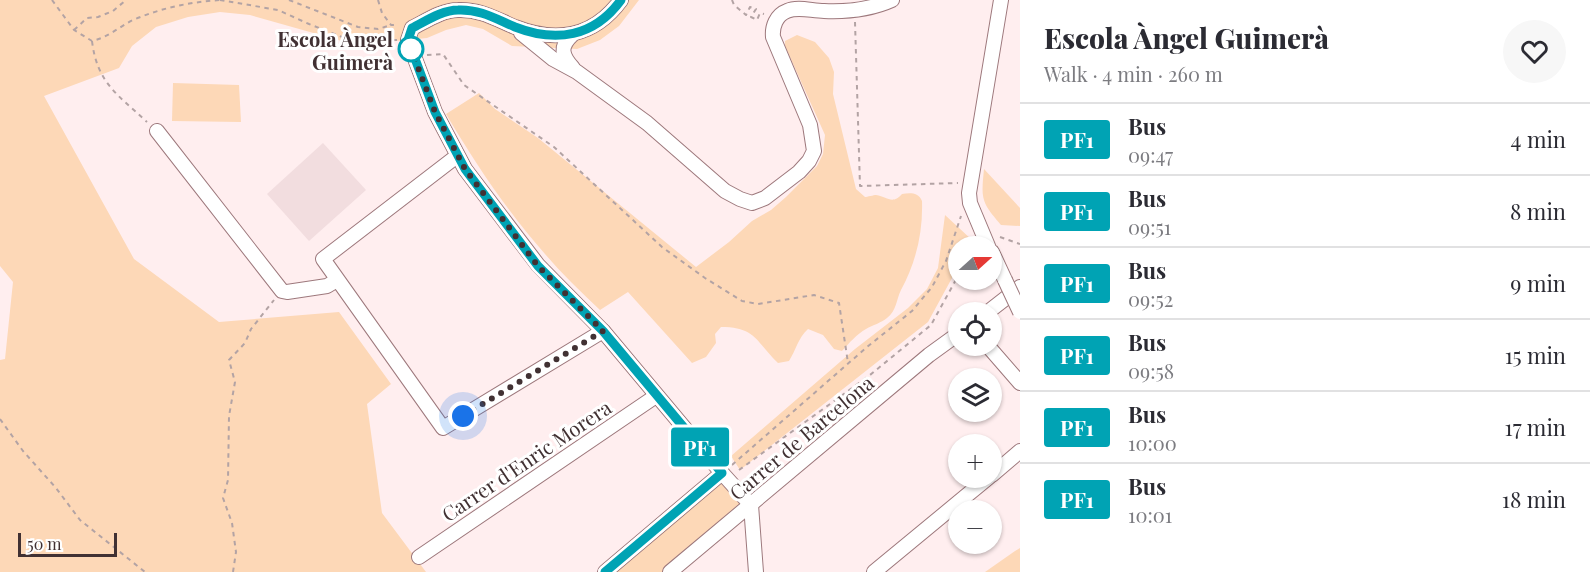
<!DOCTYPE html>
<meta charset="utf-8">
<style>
:root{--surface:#fff;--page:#f7f7f7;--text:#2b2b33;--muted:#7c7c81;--line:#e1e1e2}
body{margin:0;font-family:"Playfair Display",serif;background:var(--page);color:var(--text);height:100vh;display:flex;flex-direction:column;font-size:22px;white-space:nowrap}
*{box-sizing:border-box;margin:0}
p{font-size:20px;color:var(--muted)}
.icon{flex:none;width:33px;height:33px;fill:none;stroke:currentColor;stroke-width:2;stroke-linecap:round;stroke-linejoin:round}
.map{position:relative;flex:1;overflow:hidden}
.details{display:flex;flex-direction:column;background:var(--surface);width:570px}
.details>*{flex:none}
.badge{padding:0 12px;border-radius:4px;font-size:21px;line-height:39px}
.needle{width:39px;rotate:69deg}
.controls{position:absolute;left:948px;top:236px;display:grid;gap:12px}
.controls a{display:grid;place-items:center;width:54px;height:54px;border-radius:50%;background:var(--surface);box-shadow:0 2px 4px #0004;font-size:30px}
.scale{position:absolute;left:18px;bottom:15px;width:99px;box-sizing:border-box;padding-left:6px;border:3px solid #413133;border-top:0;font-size:16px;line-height:21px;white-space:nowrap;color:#413133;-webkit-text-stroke:4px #fff;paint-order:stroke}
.you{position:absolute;width:30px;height:30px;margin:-15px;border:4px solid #fff;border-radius:50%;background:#1a73e8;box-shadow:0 0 0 9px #1a73e833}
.map>.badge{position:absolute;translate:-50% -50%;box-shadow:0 0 0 3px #fff}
.round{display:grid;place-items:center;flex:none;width:63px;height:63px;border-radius:32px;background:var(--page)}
.head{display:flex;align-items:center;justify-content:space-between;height:102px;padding:0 24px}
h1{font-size:28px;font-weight:800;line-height:45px}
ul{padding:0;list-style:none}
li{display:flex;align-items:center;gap:18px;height:72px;padding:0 24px;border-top:2px solid var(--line)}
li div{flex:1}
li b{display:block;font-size:22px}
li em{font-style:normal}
li .badge{min-width:66px;font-weight:700;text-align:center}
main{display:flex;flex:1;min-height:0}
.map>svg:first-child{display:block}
</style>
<main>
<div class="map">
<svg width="1020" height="572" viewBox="0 0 1020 572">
<rect width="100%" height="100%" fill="#ffeeef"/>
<path fill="#f2dddf" d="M 323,143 L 366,190 L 309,241 L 267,194 Z"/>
<g fill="#fdd8b7">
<path d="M 0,0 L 639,0 L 619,26 L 600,40 L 577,49 L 512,46 L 483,29 L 466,25 L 446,30 L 427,38 L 356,45 L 250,15 L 220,12 L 188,17 L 156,27 L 132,46 L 119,68 L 44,96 L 134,259 L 219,322 L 339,312 L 391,384 L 367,404 L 382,513 L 426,572 L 0,572 L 0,360 L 5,359 L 13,282 L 0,266 Z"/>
<path d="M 797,35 L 815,42 L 829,58 L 834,72 L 833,94 L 856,189 L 865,197 C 867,197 874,195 876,195 C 888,197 892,205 902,194 C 910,193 918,192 922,201 C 923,233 916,262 901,290 C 896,300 897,310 887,318 C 881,323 873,325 866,329 C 857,334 849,343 842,351 L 834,349 L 823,335 L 808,329 C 798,338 796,350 789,361 L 778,363 C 756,342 756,327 721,327 L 715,334 L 716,343 L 706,357 L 692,363 L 628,292 L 600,310 C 581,292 562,274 545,254 C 507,211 475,163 446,114 L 479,93 L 495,109 L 538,138 L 696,267 L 729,242 L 752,221 L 771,210 L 786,197 L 817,166 L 823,154 L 825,135 L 785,46 L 785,41 Z"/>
<path d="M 173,83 L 239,85 L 241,122 L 172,121 Z"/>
<path d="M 984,169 L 1020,208 L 1020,226 L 1001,225 C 981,202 981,199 984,169 Z"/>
<path d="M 945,215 L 972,240 L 969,246 L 958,246 L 958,267 L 928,322 L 740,470 L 731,456 L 855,349 L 908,308 L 927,289 L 938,268 Z"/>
<path d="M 724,480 L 747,504 L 667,572 L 610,572 Z"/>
<path d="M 1020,548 L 1020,572 L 985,572 L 1015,551 Z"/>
</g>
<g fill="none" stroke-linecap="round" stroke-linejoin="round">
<defs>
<g id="minor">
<path d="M 621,0 C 594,37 556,43 515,27 C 496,19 480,9 458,10 C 442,10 426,21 412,28 L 408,40 L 435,112 L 465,169 L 538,265 L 603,331 L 722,473 L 751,505"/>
<path d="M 521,33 L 553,59 L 577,72 L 647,123 L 725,191 L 740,199 L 752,203 L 765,198 L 799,172 L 809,161 L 814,151 L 810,125 L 773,37 C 772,27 776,15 787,11 C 798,6 812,11 824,11 C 848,12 870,10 892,0"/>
<path d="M 572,35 C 559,47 562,56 573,68"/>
<path d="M 157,131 L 282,291 L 287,292 L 327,286 L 337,280"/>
<path d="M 457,156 L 323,259 L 443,428 L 603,331"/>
<path d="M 988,246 L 970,203 L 969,193 L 1001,0"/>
<path d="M 992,252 L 1005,280"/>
<path d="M 988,312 L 1020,287"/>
<path d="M 987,345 L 1020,383"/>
<path d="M 992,475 L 1020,451"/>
<path d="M 751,505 L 756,572"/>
<path d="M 419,557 L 656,396"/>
<path d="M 605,572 L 722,473"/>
<path d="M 670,572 L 929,355 L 958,334"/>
<path d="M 874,572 L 989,477"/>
</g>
</defs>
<use href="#minor" stroke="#9d787c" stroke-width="16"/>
<g stroke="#b3a3a4" stroke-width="2" stroke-dasharray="4.5 4.5" stroke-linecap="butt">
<path d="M 52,0 L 74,30 L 92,41 C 107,38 119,27 133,20 C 161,8 190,2 220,0"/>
<path d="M 220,0 L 278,10 L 309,24 L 347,39 L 397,40"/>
<path d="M 289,0 L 358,27 L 378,29 L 391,25"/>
<path d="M 378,0 L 382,13 L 391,25 L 398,25"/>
<path d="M 732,0 L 734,5 L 746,15 L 750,7 L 756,9 L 751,17 L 757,20 L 760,13 L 764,14"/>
<path d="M 855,22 L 860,186 L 958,183"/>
<path d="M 74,30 L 87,18 L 98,17 L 113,11 L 126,0"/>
<path d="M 92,41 C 97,83 118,95 147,122"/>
<path d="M 427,55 L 443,54 L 464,85 L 554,147 L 662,247 L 705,278 L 742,301 L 758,304 L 814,295 L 839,303 L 848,363"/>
<path d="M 1000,237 L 1020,244"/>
<path d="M 0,419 L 23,451 L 56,488 L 80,520 L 145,572"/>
<path d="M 732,465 L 867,347 L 912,311 L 932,287 L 946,261 L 961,216"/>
<path d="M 739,470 L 870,375 L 931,325 L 958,276"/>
<path d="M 233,572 L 236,552 L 232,523 L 223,498 L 228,480 L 229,416 L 235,382 L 229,360 L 245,343 L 251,329 L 274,300"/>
</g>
<use href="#minor" stroke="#fff" stroke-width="14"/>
<defs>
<path id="minor-bridge" d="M 1005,280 L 1020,312"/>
</defs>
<use href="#minor-bridge" stroke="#9d787c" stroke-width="16" stroke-linecap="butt"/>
<use href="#minor-bridge" stroke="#fff" stroke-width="14"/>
</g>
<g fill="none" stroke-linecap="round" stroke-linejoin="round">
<defs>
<path id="line" d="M 605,572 L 722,473 L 603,331 L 538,266 L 465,169 L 435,112 L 408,40 L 412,28 C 426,21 442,10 458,10 C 480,9 496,19 515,27 C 556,43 594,37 621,0"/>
</defs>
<use href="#line" stroke="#fff" stroke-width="14"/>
<use href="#line" stroke="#00a3b4" stroke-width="9"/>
<path stroke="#413133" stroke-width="6" stroke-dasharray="0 10.8" d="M 411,49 L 435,112 L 465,169 L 538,266 L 603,331 L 463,416"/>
</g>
<circle fill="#fff" stroke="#00a3b4" stroke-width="3" cx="411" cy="49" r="12"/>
<g text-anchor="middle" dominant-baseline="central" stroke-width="6" stroke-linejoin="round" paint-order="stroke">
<g font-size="20" font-weight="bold" fill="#413133" stroke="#fff" text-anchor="end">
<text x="393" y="38">Escola Àngel<tspan x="393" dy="23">Guimerà</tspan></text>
</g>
<g font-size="20" fill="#413133" stroke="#fff">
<text transform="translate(801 437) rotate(-40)">Carrer de Barcelona</text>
<text transform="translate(526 460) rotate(-34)">Carrer d'Enric Morera</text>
</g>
</g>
</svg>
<div class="controls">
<a><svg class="needle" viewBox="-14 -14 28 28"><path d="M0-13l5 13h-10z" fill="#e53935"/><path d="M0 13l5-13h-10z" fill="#7c7c81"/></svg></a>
<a><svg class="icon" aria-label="locate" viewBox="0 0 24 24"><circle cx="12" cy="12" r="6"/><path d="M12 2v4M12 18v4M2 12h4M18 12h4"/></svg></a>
<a><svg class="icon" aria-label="layers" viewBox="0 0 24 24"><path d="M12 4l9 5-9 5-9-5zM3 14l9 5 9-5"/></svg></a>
<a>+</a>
<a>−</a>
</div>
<div class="scale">50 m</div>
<div class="you" style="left:463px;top:416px"></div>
<b class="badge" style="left:700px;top:447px;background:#00a3b4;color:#fff">PF1</b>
</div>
<section class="details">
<div class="head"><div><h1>Escola Àngel Guimerà</h1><p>Walk · 4 min · 260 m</p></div><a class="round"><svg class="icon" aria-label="heart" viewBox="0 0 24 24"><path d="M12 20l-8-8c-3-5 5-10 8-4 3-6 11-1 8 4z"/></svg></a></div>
<ul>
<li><span class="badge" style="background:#00a3b4;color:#fff">PF1</span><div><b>Bus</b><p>09:47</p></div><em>4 min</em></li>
<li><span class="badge" style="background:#00a3b4;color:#fff">PF1</span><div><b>Bus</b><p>09:51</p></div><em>8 min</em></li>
<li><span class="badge" style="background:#00a3b4;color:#fff">PF1</span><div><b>Bus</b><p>09:52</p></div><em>9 min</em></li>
<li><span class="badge" style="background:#00a3b4;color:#fff">PF1</span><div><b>Bus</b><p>09:58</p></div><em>15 min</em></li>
<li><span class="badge" style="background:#00a3b4;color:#fff">PF1</span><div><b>Bus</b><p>10:00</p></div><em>17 min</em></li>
<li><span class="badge" style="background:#00a3b4;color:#fff">PF1</span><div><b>Bus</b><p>10:01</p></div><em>18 min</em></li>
</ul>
</section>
</main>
